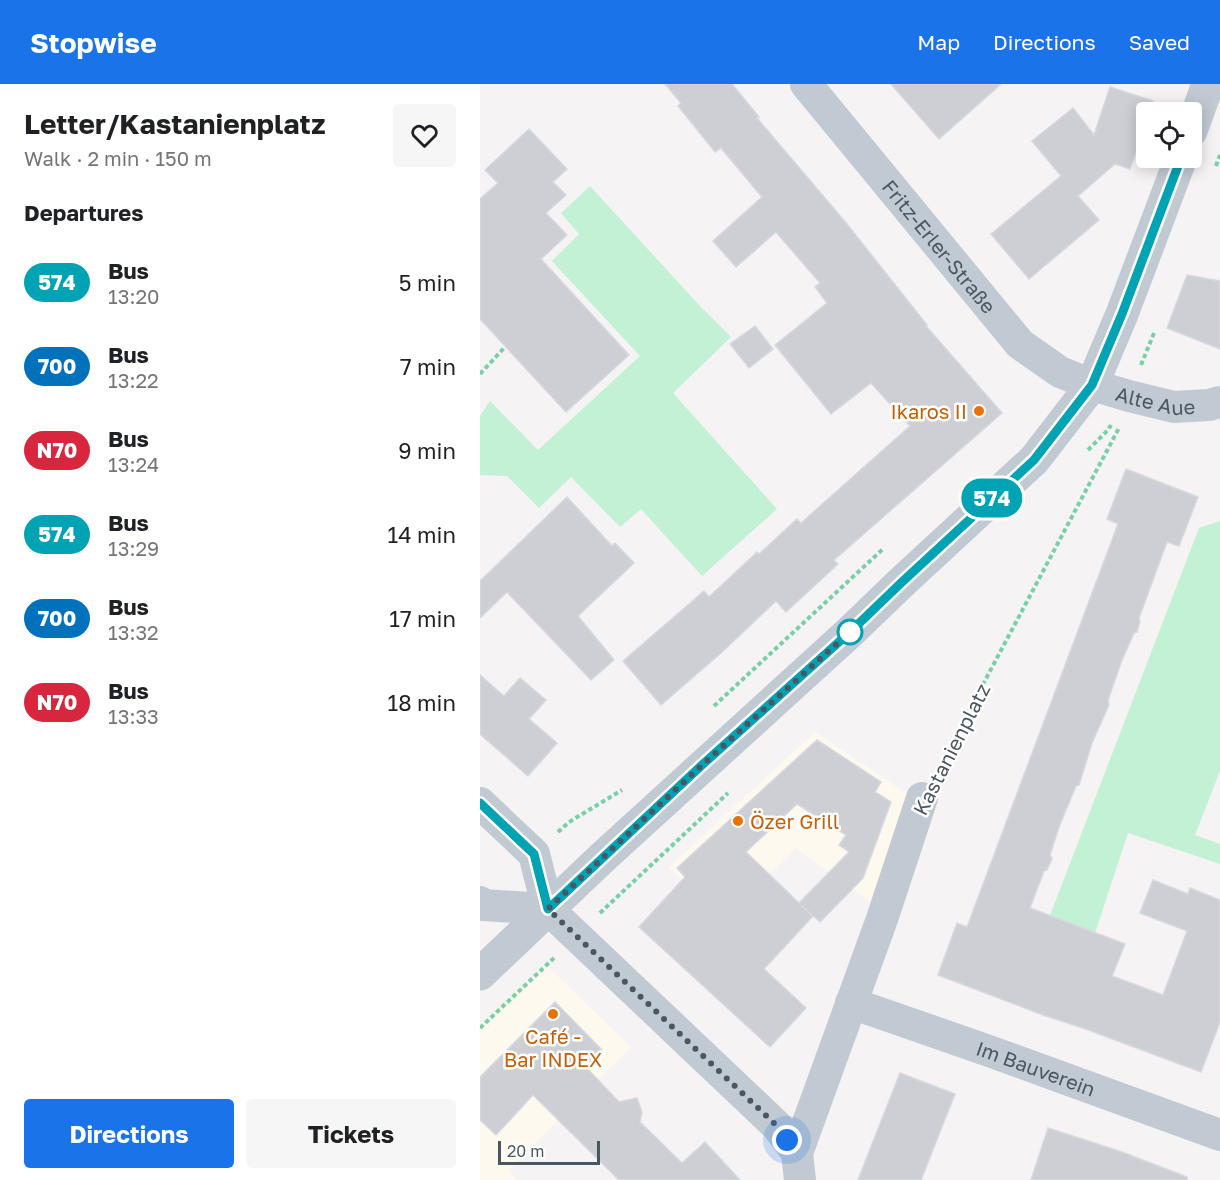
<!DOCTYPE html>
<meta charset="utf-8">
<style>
:root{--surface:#fff;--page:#f6f6f6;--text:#202124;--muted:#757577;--accent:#1a73e8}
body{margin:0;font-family:"Golos Text",sans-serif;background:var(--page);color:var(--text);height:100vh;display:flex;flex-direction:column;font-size:22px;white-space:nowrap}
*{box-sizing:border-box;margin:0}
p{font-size:20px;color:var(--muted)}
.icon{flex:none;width:33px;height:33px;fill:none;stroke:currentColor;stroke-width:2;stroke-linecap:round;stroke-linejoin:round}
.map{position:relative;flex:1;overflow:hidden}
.side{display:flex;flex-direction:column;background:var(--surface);width:480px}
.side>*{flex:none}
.badge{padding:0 12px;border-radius:20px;font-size:21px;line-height:39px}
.tools{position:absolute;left:656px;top:18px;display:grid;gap:12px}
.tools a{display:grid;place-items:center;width:66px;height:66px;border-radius:6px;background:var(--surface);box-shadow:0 3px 15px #0003;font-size:30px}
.scale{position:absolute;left:18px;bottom:15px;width:102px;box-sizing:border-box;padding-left:6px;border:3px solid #4a5661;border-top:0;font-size:16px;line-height:21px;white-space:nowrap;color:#4a5661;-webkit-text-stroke:4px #fff;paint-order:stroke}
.you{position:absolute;width:30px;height:30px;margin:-15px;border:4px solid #fff;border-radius:50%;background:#1a73e8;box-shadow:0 0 0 9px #1a73e833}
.map>.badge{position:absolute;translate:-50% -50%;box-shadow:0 0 0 3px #fff}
h2{padding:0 24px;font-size:22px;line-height:54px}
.round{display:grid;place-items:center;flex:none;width:63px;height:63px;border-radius:6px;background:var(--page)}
.headline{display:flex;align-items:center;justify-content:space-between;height:102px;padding:0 24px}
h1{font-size:28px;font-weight:700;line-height:45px}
.cta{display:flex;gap:12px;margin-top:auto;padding:12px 24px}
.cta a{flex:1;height:69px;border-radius:6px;background:var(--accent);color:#fff;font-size:24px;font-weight:700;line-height:69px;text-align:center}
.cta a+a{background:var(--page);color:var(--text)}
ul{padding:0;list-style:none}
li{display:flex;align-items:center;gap:18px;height:84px;padding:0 24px}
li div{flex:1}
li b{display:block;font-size:22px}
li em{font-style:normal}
li .badge{min-width:66px;font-weight:700;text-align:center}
header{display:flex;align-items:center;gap:36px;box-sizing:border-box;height:84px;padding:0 30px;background:var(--accent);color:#fff}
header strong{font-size:28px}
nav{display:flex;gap:33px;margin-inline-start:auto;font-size:21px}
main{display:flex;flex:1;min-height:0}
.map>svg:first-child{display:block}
</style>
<header>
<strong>Stopwise</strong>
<nav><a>Map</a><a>Directions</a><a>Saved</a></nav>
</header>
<main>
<section class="side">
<div class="headline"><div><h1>Letter/Kastanienplatz</h1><p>Walk · 2 min · 150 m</p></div><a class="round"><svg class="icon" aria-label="heart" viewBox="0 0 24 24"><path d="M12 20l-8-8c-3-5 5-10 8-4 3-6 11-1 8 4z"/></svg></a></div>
<h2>Departures</h2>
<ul>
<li><span class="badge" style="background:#00a3b4;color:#fff">574</span><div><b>Bus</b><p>13:20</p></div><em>5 min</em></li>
<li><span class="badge" style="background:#0072bc;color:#fff">700</span><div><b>Bus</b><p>13:22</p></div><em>7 min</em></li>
<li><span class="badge" style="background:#d7263d;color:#fff">N70</span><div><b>Bus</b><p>13:24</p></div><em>9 min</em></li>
<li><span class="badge" style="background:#00a3b4;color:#fff">574</span><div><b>Bus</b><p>13:29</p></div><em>14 min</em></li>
<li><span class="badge" style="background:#0072bc;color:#fff">700</span><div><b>Bus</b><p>13:32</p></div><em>17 min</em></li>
<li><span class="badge" style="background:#d7263d;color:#fff">N70</span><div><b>Bus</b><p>13:33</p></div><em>18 min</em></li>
</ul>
<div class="cta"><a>Directions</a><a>Tickets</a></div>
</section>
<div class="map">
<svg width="740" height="1096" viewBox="0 0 740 1096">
<rect width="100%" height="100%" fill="#f5f3f3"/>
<g fill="#fdf9ef">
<path d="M 335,648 L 429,711 L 390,818 L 316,764 L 241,836 L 189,783 Z"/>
<path d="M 66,881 L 151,963 L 28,1086 L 37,1096 L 0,1096 L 0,944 Z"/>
</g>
<g fill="#c3f1d5">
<path d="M 110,102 L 219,221 L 251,253 L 193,309 L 297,425 L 222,492 L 161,425 L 140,443 L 91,393 L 59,424 L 27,392 L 0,391 L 0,332 L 10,317 L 58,366 L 160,272 L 72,177 L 99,150 L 81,129 Z"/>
<path d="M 740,437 L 740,687 L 715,751 L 740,760 L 740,780 L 648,749 L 615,849 L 597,842 L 569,834 L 719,444 Z"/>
</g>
<g fill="#cdcfd5" stroke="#d7d9de" stroke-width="1.5" fill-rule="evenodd">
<path d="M 185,0 L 252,0 L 279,33 L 277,34 L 367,140 L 447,241 L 446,242 L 522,329 L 354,476 L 358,480 L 306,528 L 296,517 L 241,569 L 181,621 L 143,577 L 224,507 L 229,513 L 277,468 L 279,470 L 317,435 L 321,439 L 430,342 L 391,299 L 351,330 L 295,261 L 347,219 L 335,203 L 340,199 L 296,148 L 256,183 L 233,157 L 282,113 L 241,64 L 235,68 L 198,22 L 201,19 Z"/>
<path d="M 411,0 L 521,0 L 459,55 Z"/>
<path d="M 630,3 L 673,17 L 669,28 L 666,28 L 666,39 L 650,85 L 635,80 L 598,112 L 619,136 L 549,195 L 511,150 L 581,92 L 552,57 L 593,24 L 614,51 Z"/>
<path d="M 49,45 L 87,85 L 73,98 L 86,111 L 66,129 L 87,151 L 61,175 L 149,271 L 86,328 L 0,235 L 0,115 L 18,99 L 5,86 Z"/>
<path d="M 707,191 L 740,197 L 740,265 L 687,244 Z"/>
<path d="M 275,242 L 293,265 L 269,284 L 250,260 Z"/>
<path d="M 646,385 L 718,413 L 699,462 L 687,458 L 659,534 L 660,537 L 657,548 L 654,549 L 642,576 L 628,616 L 629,621 L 612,659 L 599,701 L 596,702 L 579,743 L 570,771 L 572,775 L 567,786 L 564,787 L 550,824 L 645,860 L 632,892 L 683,911 L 707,847 L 660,829 L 673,796 L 708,810 L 710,804 L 740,816 L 740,938 L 721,988 L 603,944 L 563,931 L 458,891 L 477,839 L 487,843 L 638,440 L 627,435 Z"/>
<path d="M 87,413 L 132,462 L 135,459 L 154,479 L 98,532 L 134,576 L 111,596 L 27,508 L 0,534 L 0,497 Z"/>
<path d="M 0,591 L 24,612 L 40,594 L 66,616 L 49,635 L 77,659 L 48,692 L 0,650 Z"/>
<path d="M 337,656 L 401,698 L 395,708 L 411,718 L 383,794 L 340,838 L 321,821 L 333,832 L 284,885 L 326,924 L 290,963 L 159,843 L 205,793 L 197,784 ZM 317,720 L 366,751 L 359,761 L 369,768 L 319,819 L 266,768 Z"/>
<path d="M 75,918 L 122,966 L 105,982 L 139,1018 L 157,1014 L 162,1028 L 160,1038 L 202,1079 L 225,1058 L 260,1096 L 139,1096 L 53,1011 L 16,1051 L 0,1036 L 0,993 Z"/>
<path d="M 420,989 L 475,1010 L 441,1096 L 378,1096 Z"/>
<path d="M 568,1044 L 642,1068 L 707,1093 L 707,1096 L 551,1096 Z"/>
</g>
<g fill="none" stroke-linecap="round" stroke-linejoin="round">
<g stroke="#7ad0a6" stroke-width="4" stroke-dasharray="4.5 3" stroke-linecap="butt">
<path d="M 736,82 L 740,71"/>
<path d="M 661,281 L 674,249"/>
<path d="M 0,290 L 25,263"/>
<path d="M 608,366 L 628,346 L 631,341"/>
<path d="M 234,622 L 404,464"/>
<path d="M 457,687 L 639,344"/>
<path d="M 78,748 L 89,738 L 142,706"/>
<path d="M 120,829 L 248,709"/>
<path d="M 0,944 L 74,874"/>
</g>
<g stroke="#c1cad2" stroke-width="32">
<path id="s1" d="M 326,0 L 540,260 L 580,288 L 612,301 L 649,312 L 694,323 L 729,321 L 740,318"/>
<path d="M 0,719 L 54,770 L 68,825 L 297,1042 L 317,1069"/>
<path d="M 0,818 L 3,821 L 68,825"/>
<path id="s2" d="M 371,919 L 509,967 L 740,1051"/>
<path d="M 320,1096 L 317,1069 L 402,835 L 442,714"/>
</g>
<g stroke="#c1cad2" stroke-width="33">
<path d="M 711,47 L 728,0"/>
<path d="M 0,890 L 123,773 L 370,548 L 422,498 L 554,376 L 612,301 L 642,230 L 701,74"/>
</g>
</g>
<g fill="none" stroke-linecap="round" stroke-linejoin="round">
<defs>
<path id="line" d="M 0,719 L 54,770 L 68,825 L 222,681 L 370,548 L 422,498 L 554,376 L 612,301 L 642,230 L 701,74"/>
</defs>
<use href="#line" stroke="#fff" stroke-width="14"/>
<use href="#line" stroke="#00a3b4" stroke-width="9"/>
<path stroke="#4a5661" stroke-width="6" stroke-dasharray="0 10.8" d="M 307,1056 L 297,1042 L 68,825 L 222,681 L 370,548"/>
</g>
<g fill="#e8710a" stroke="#fff" stroke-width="2">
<circle cx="499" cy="327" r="6"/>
<circle cx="258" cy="737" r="6"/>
<circle cx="73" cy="930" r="6"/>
</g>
<circle fill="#fff" stroke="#00a3b4" stroke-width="3" cx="370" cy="548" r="12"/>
<g text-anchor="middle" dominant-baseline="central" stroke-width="5" stroke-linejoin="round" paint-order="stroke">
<g font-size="20" fill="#4a5661" stroke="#fff">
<text stroke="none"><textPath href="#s1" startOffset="210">Fritz-Erler-Straße</textPath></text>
<text stroke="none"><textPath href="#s1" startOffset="486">Alte Aue</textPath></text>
<text transform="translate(471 665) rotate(-63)">Kastanienplatz</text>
<text stroke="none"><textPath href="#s2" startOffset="196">Im Bauverein</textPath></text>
</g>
<g font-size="20" fill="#c56008" stroke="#fff" text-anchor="end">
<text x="487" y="327">Ikaros II</text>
<text x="270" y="737" text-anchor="start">Özer Grill</text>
<text x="73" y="952" text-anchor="middle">Café -<tspan x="73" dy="23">Bar INDEX</tspan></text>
</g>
</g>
</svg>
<div class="tools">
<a><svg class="icon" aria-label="locate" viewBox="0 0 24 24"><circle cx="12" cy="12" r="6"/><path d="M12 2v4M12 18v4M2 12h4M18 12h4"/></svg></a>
</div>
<div class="scale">20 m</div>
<div class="you" style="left:307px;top:1056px"></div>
<b class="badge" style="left:512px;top:414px;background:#00a3b4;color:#fff">574</b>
</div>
</main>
